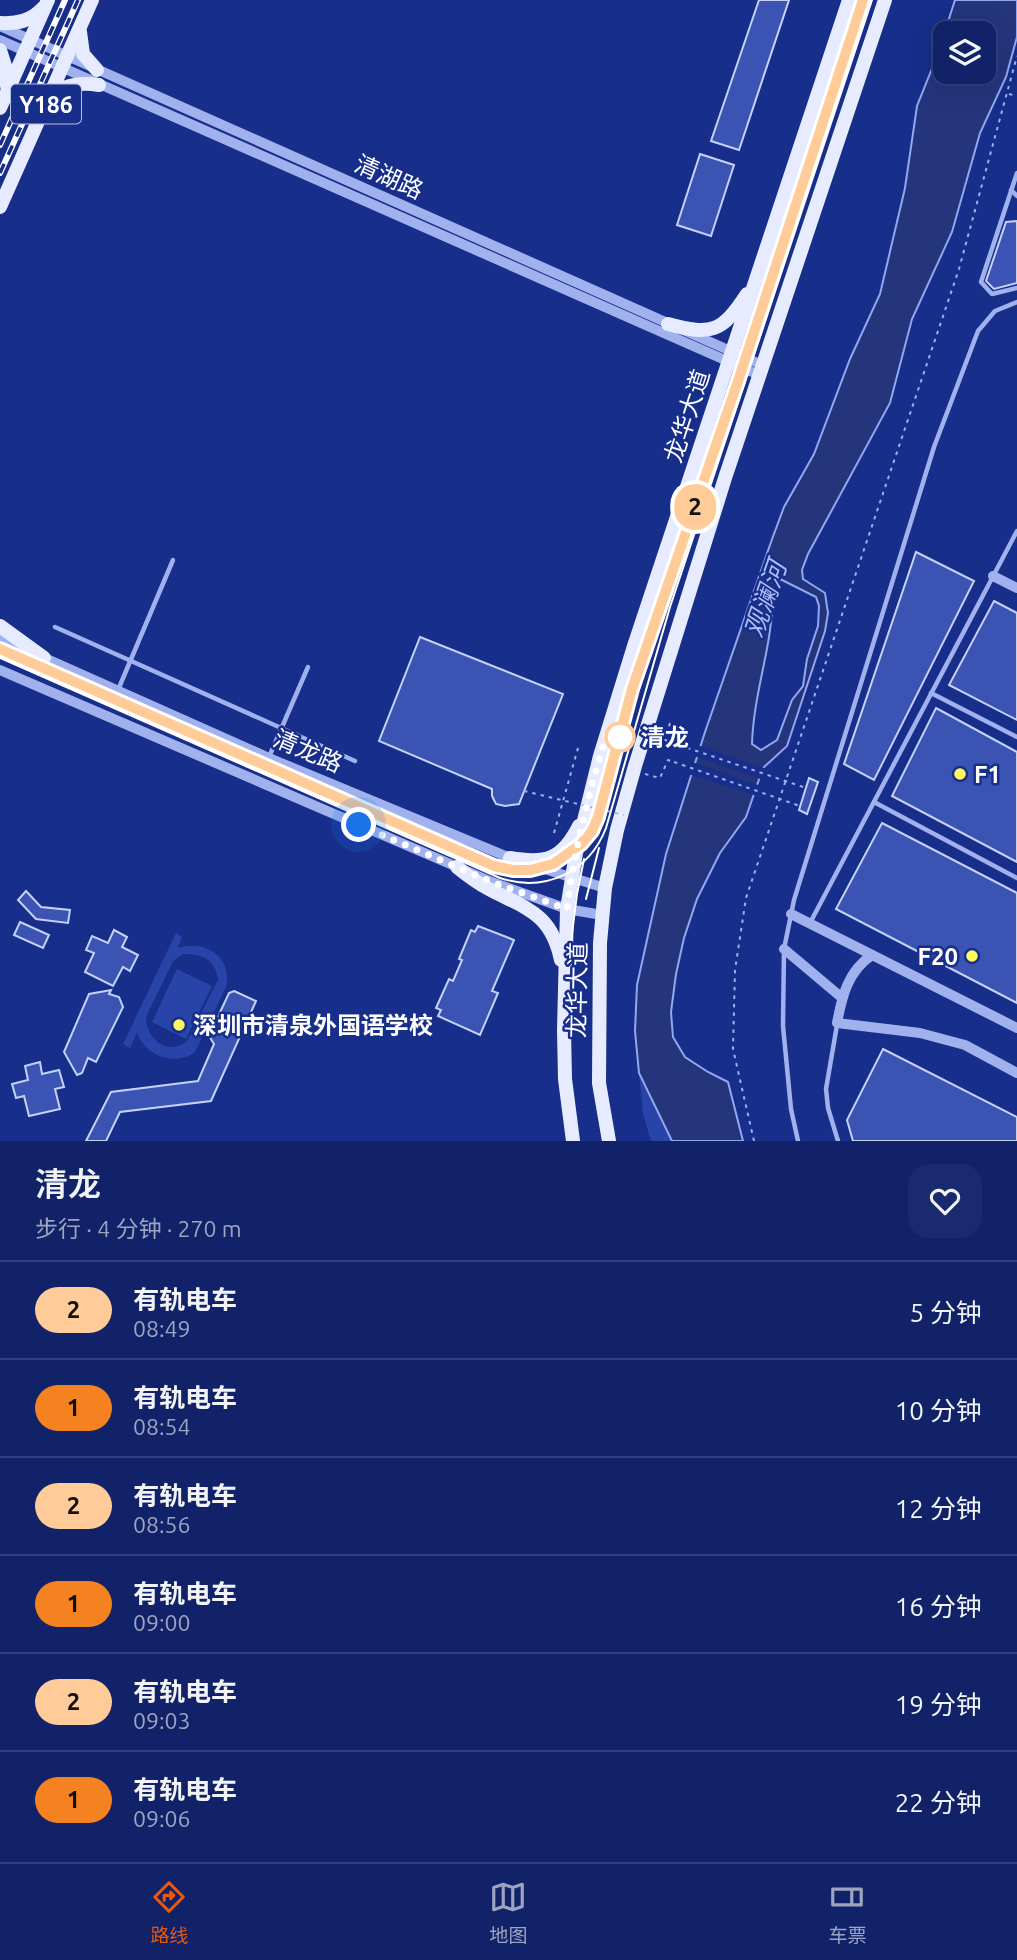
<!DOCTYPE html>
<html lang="zh">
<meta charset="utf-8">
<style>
:root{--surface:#112268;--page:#1a2a6e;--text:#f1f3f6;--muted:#9ca4c0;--line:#303f7c;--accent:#ea580c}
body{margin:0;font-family:Ubuntu,"Noto Sans SC",sans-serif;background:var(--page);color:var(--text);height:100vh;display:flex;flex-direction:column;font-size:26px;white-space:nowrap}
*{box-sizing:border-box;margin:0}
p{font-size:23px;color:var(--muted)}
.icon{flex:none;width:38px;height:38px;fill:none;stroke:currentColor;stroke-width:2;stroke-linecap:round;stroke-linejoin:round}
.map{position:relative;height:1141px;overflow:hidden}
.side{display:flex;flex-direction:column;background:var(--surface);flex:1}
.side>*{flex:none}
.badge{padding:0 14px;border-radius:23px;font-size:24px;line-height:46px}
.tools{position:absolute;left:933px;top:21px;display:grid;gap:14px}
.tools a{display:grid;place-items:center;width:63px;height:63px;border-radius:14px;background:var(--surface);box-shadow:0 7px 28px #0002,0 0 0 2px var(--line);font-size:35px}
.you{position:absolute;width:35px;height:35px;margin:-18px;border:5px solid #fff;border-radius:50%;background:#1a73e8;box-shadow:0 0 0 10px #1a73e833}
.map>.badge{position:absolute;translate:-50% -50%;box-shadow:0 0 0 4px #fff}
.round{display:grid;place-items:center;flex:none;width:74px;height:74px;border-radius:21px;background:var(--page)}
.headline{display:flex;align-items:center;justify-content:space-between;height:119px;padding:0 35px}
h1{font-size:33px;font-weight:600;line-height:52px}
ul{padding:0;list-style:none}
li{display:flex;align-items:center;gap:21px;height:98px;padding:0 35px;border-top:2px solid var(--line)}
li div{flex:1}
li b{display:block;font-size:26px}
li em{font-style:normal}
li .badge{min-width:77px;font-weight:700;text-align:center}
.tab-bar{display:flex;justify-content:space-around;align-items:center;height:98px;border-top:2px solid var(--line);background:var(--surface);font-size:19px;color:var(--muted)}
.tab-bar a{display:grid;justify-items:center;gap:4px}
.tab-bar .current{color:var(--accent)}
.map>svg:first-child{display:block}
</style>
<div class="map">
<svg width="1017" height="1141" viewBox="0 0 1017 1141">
<rect width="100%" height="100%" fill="#172e8a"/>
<g fill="#2944a9" fill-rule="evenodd">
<path d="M 176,933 L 182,937 L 178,948 C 205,939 233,957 226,987 L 195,1052 C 176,1067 144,1056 137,1032 L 130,1048 L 123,1044 ZM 183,954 C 203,954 215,959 218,980 L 187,1041 C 168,1057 146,1039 146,1017 L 173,961 Z"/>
<path d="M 177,969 L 212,986 L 186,1039 L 152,1022 Z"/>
<path d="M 639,1073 L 672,1141 L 651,1141 L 643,1114 Z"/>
</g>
<path fill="#25357c" stroke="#92a7f1" stroke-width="2" fill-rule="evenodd" d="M 955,0 L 1017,0 L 1017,37 L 1006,77 L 980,133 L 952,232 L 912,319 L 890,403 L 808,554 L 802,570 L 803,579 L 825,593 L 828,613 L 825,631 L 787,746 L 763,768 L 746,817 L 720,853 L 697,899 L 684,938 L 676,974 L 671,1012 L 673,1037 L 685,1057 L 708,1072 L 728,1082 L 743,1141 L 672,1141 L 639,1073 L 635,1031 L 637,985 L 666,854 L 705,732 L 771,542 L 784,507 L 814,454 L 850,359 L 880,294 L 905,188 L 917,106 L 937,56 ZM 945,33 L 984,33 L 984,72 L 945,72 ZM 780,579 L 816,597 L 819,606 L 818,626 L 807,659 L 803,686 L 792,700 L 777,740 L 761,750 L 752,744 C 753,709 762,677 768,643 C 772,621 772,599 780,579 Z"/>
<g fill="#172e8a">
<path d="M 697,745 L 767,769 L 763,780 L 694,756 Z"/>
<path d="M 692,762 L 761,786 L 757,796 L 688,774 Z"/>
</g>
<g fill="#3b53b2" stroke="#c6d1fa" stroke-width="2">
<path d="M 759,0 L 789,0 L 739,150 L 711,141 Z"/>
<path d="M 700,154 L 734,165 L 711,236 L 677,225 Z"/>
<path d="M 1017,221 L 1017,283 L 994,289 L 986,281 L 1006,222 Z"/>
<path d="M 916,552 L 974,581 L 874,780 L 844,764 Z"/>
<path d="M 994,601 L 1017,613 L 1017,720 L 949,685 Z"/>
<path d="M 420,637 L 563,694 L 519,804 L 505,806 L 496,804 L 492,796 L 492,789 L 379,741 Z"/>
<path d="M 626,705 L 630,707 L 609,779 L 605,777 Z"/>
<path d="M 936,708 L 1017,752 L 1017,862 L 892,796 Z"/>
<path d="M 809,778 L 818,782 L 807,814 L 799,810 Z"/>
<path d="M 882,823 L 1017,893 L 1017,1003 L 836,909 Z"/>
<path d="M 26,891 L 41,907 L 70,910 L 68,923 L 36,919 L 18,900 Z"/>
<path d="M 20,922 L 49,935 L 43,948 L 14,935 Z"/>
<path d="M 478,926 L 514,940 L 492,991 L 498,993 L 480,1035 L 438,1016 L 441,1010 L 436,1008 L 449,979 L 453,981 L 462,960 L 459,959 L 471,930 L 475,932 Z"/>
<path d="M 114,930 L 127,937 L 122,947 L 138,955 L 130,971 L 123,967 L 113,986 L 85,972 L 94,953 L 86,950 L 92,936 L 108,943 Z"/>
<path d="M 111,990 L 109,994 L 119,997 L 123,1007 L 96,1062 L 88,1058 L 82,1073 L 77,1075 L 64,1052 L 89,994 Z"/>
<path d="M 234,991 L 256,1001 L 211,1101 L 120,1112 L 106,1141 L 86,1141 L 111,1092 L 198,1081 L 214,1044 L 209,1036 L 229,993 Z"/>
<path d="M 883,1049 L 1017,1117 L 1017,1141 L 853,1141 L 847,1120 Z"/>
<path d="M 40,1062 L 42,1074 L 59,1070 L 64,1087 L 55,1089 L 60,1109 L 29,1116 L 24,1096 L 16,1098 L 12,1084 L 28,1080 L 25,1066 Z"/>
</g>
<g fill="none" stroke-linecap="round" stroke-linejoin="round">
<g stroke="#a0b1ee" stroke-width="2" stroke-dasharray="3.5 5" stroke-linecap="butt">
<path d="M 1009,94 L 1017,96"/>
<path d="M 670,723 L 665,740 L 679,745"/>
<path d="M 645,774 L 660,778 L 668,760 L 674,762"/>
<path d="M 554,833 L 578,748"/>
<path d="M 754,1141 L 733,1049 L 735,970 L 746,898 L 959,269 L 1017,56"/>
</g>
<g stroke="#a0b1ee" stroke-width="4.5">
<path d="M 1017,173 L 981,282 L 992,294 L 1017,288"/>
<path d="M 1011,190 L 1017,196"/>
<path d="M 55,627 L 355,761"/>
<path d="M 118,690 L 173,560"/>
<path d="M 931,693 L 1017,737"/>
<path d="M 269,757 L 308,667"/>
<path d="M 874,802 L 1017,878"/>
<path d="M 810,923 L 1017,531"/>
<path d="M 837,1025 L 826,1089 L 828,1108 L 838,1141"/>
<path d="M 798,1141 L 791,1109 L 783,1026 L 784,949 L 794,900 L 934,447 L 978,331 L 995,311 L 1017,302"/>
</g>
<g stroke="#a0b1ee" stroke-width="10">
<path d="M 0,26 L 762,365"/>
<path d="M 0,40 L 759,375"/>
<path d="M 993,576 L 1017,588"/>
<path d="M 0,638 L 23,648"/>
<path d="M 38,655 L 269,758 L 510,858 L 605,888"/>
<path d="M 0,670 L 492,882 L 567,909 L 602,915"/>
<path d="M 791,914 L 1017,1028"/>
<path d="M 784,949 L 841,997"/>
<path d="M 872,955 C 848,971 842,996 837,1023 L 920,1033 L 965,1045 L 1017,1073"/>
</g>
<g stroke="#e7ebff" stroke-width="14">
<path d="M 0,23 C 17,24 31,21 43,8"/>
<path d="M 80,32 L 83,54 L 97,70"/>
<path d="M 0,50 L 7,72 L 7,86"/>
<path d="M 50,97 C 64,84 80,82 99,85"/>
<path d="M 0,108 L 48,0"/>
<path d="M 0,207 L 92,0"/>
<path d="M 668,324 C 712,336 722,332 747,294"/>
<path d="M 0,626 L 44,658"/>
<path d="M 510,858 C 546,864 562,860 579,826"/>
<path d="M 457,867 C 467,875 477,883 489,889 C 527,909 551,913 561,960"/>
<path d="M 573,1141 L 565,1079 L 564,1030 L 567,909 L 576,853 L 600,756 L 634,646 L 849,0"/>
<path d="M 609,1141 L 599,1083 L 600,943 L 605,888 L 617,830 L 635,766 L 725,478 L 885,0"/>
</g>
<g stroke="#fff" stroke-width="2">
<path d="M 0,658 L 500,878 C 545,893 589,872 606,828 L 670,607 L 872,0"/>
<path d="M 486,864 C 523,878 571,867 591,831 C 602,811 606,786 612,764 C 623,723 635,684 648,644"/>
<path d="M 586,899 L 599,848"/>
<path d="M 571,942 L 577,894 L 584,859"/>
</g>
<defs>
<g id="rail">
<path d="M 0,145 L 65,0"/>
<path d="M 0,173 L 78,0"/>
</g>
</defs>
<use href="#rail" stroke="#fff" stroke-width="6"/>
<use href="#rail" stroke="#172e8a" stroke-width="3.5" stroke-dasharray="10" stroke-linecap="butt"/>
<g stroke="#a0b1ee" stroke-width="2" stroke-dasharray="3.5 5" stroke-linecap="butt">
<path d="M 679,745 L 806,788"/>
<path d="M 674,762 L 800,806"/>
<path d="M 524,791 L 624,815"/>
</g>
</g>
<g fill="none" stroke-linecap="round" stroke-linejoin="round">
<defs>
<path id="line" d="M 0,649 L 494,866 L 513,870 L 530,870 L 553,864 L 581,844 L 592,831 L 598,817 L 632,689 L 737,384 L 863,0"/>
</defs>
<use href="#line" stroke="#fff" stroke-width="16"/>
<use href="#line" stroke="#fc9" stroke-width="10"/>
<path stroke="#fff" stroke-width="7" stroke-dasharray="0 12.6" d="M 359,825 L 492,882 L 567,909 C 574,850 589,791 607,734 L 620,737"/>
</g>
<circle fill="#fff" stroke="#fc9" stroke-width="3.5" cx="620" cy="737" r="14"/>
<g fill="#fff75d" stroke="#172e8a" stroke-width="2.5">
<circle cx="960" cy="774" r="7"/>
<circle cx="972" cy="956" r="7"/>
<circle cx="179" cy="1025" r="7"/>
</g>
<g text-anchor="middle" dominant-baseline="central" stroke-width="5" stroke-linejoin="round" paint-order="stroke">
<rect fill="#172e8a" stroke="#b9c0dc" stroke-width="2" x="11" y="84.5" width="70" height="39" rx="5"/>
<g font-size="23" font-weight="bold" fill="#fff">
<text x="46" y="104">Y186</text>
</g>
<g font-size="24" fill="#fff" stroke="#172e8a">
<text transform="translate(389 177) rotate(24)">清湖路</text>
<text transform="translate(687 416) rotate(-72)">龙华大道</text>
<text transform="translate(308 751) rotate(23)">清龙路</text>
<text transform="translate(577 990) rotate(-89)">龙华大道</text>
</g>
<g font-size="24" font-weight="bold" fill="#fff" stroke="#172e8a" text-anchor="start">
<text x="641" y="737">清龙</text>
</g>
<g font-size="24" font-weight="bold" fill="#fff" stroke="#172e8a" text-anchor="start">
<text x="974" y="774">F1</text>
<text x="958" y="956" text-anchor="end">F20</text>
<text x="193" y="1025">深圳市清泉外国语学校</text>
</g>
<g font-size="26" font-style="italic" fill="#acbcf6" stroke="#172e8a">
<text transform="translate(765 599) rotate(-71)">观澜河</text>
</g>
</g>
</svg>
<div class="tools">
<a><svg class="icon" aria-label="layers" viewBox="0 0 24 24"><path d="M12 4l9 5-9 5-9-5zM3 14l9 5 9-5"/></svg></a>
</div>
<div class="you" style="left:359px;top:825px"></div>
<b class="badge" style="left:695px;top:507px;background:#fc9;color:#111">2</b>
</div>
<section class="side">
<div class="headline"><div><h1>清龙</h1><p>步行 · 4 分钟 · 270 m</p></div><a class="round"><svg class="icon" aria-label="heart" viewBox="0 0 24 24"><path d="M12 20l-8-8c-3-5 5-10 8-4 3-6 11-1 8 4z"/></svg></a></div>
<ul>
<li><span class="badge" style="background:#fc9;color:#111">2</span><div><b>有轨电车</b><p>08:49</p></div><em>5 分钟</em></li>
<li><span class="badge" style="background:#f58220;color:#111">1</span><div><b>有轨电车</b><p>08:54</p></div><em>10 分钟</em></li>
<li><span class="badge" style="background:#fc9;color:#111">2</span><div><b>有轨电车</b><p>08:56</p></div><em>12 分钟</em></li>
<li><span class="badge" style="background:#f58220;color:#111">1</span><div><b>有轨电车</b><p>09:00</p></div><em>16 分钟</em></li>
<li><span class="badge" style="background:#fc9;color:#111">2</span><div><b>有轨电车</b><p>09:03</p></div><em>19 分钟</em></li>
<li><span class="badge" style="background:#f58220;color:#111">1</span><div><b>有轨电车</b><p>09:06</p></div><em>22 分钟</em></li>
</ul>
</section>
<nav class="tab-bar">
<a class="current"><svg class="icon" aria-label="directions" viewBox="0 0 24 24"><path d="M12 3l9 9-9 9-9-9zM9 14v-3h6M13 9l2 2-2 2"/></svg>路线</a>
<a><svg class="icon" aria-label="map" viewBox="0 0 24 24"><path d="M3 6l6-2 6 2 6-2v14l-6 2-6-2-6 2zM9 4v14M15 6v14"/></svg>地图</a>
<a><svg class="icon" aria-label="tickets" viewBox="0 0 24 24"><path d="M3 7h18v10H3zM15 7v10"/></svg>车票</a>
</nav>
